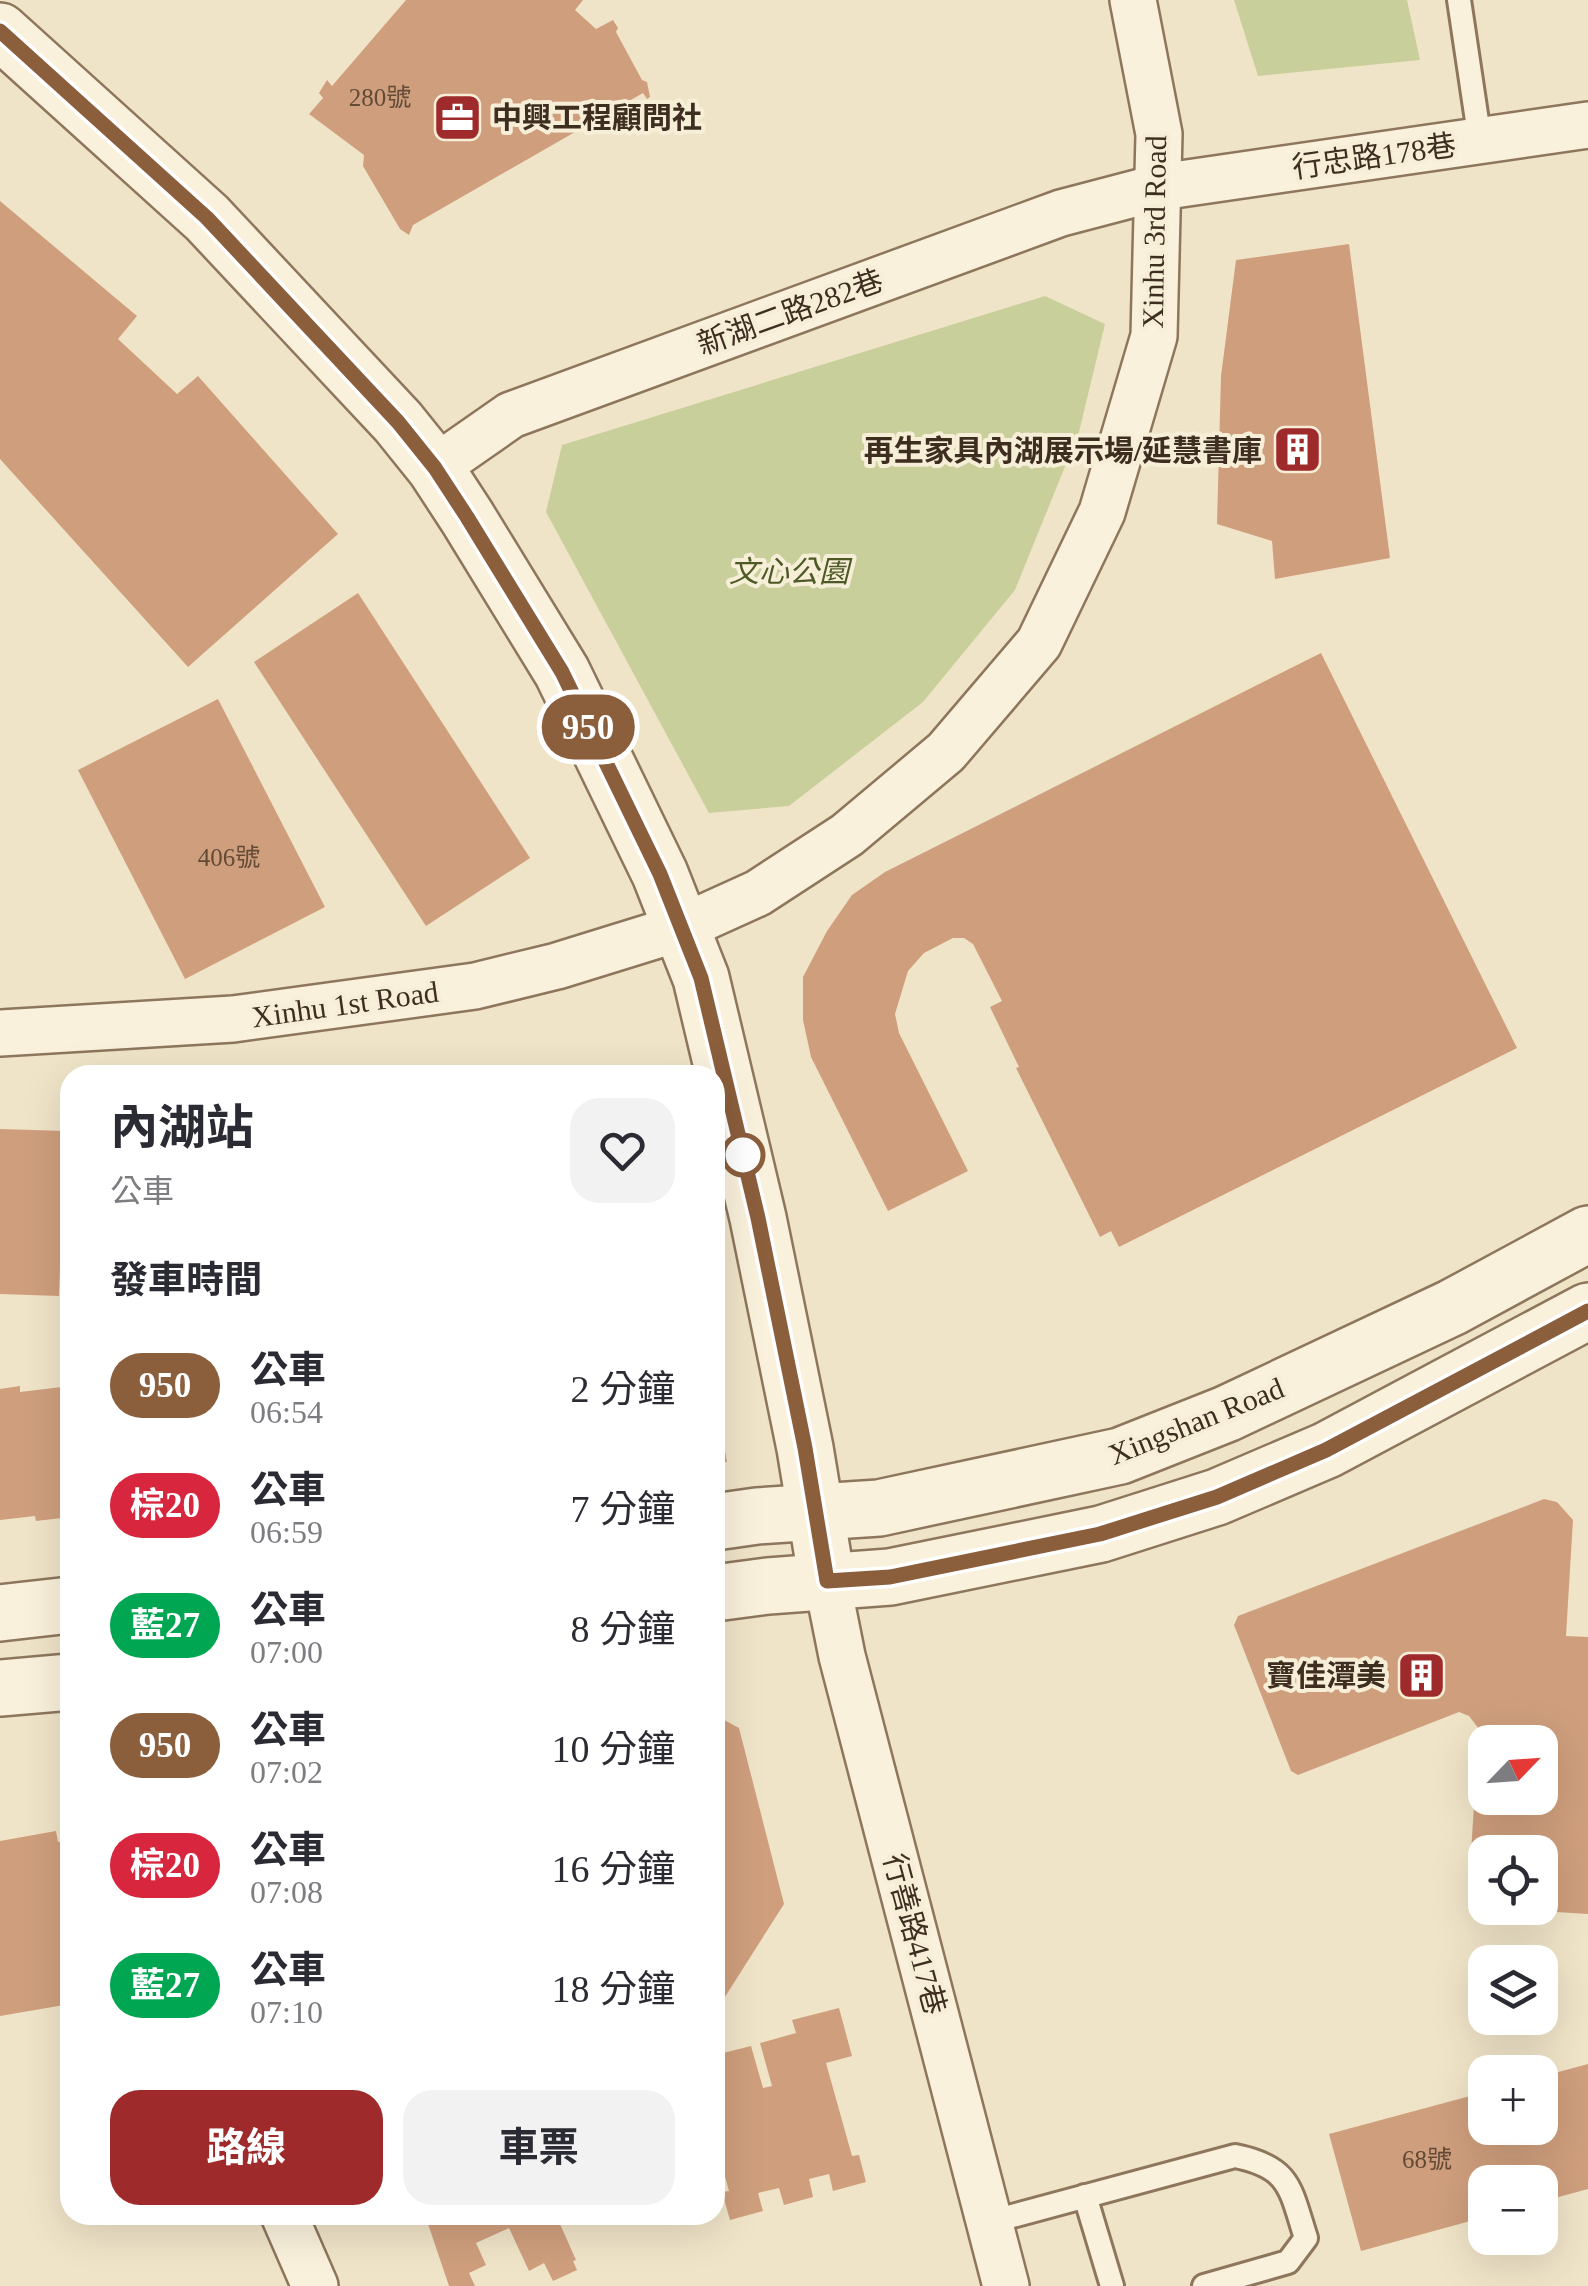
<!DOCTYPE html>
<html lang="zh-TW">
<meta charset="utf-8">
<style>
:root{--surface:#fff;--page:#f2f2f3;--text:#2b2b33;--muted:#7c7c81;--accent:#9e2a2b}
body{margin:0;font-family:"Times New Roman","Noto Sans TC",serif;background:var(--page);color:var(--text);height:100vh;display:flex;flex-direction:column;font-size:38px;white-space:nowrap}
*{box-sizing:border-box;margin:0}
p{font-size:32px;color:var(--muted)}
.icon{flex:none;width:55px;height:55px;fill:none;stroke:currentColor;stroke-width:2;stroke-linecap:round;stroke-linejoin:round}
.map{position:relative;flex:1;overflow:hidden}
.drawer{position:absolute;left:60px;top:1065px;width:665px;height:1160px;display:flex;flex-direction:column;background:var(--surface);border-radius:30px;box-shadow:0 10px 40px #0002}
.drawer>*{flex:none}
.badge{padding:0 20px;border-radius:32px;font-size:35px;line-height:65px}
.needle{width:65px;rotate:65deg}
.controls{position:absolute;left:1468px;top:1725px;display:grid;gap:20px}
.controls a{display:grid;place-items:center;width:90px;height:90px;border-radius:20px;background:var(--surface);box-shadow:0 10px 40px #0002;font-size:50px}
.map>.badge{position:absolute;translate:-50% -50%;box-shadow:0 0 0 5px #fff}
h2{padding:0 50px;font-size:38px;line-height:90px}
.round{display:grid;place-items:center;flex:none;width:105px;height:105px;border-radius:30px;background:var(--page)}
.summary{display:flex;align-items:center;justify-content:space-between;height:170px;padding:0 50px}
h1{font-size:48px;font-weight:700;line-height:75px}
.primary-button{display:flex;gap:20px;margin-top:auto;padding:20px 50px}
.primary-button a{flex:1;height:115px;border-radius:30px;background:var(--accent);color:#fff;font-size:40px;font-weight:700;line-height:115px;text-align:center}
.primary-button a+a{background:var(--page);color:var(--text)}
ul{padding:0;list-style:none}
li{display:flex;align-items:center;gap:30px;height:120px;padding:0 50px}
li div{flex:1}
li b{display:block;font-size:38px}
li em{font-style:normal}
li .badge{min-width:110px;font-weight:700;text-align:center}
.map>svg:first-child{display:block}
</style>
<div class="map">
<svg width="1588" height="2286" viewBox="0 0 1588 2286">
<rect width="100%" height="100%" fill="#f0e4c8"/>
<g fill="#c9cf9b">
<path d="M 1234,0 L 1407,0 L 1420,60 L 1258,76 Z"/>
<path d="M 1045,296 L 1105,324 L 1079,432 L 1015,590 L 923,702 L 789,806 L 709,813 L 546,512 L 562,445 Z"/>
</g>
<g fill="#cf9f7d" fill-rule="evenodd">
<path d="M 406,0 L 583,0 L 575,10 L 596,29 L 613,20 L 618,28 L 616,32 L 642,80 L 647,82 L 650,97 L 647,99 L 643,93 L 413,225 L 409,235 L 400,229 L 363,166 L 364,155 L 309,114 L 323,98 L 319,93 L 327,80 L 332,86 Z"/>
<path d="M 0,201 L 137,316 L 118,339 L 177,394 L 198,376 L 338,534 L 188,667 L 0,459 Z"/>
<path d="M 1349,244 L 1390,558 L 1275,579 L 1272,541 L 1217,524 L 1221,376 L 1236,260 Z"/>
<path d="M 358,593 L 530,858 L 426,926 L 254,662 Z"/>
<path d="M 1321,653 L 1517,1048 L 1119,1247 L 1111,1231 L 1100,1237 L 1016,1068 L 1019,1067 L 990,1007 L 1002,1001 L 973,944 L 964,938 L 953,938 L 924,953 L 908,971 L 895,1014 L 899,1033 L 968,1171 L 888,1211 L 811,1057 L 803,1020 L 803,977 L 827,931 L 852,895 L 885,872 Z"/>
<path d="M 218,699 L 325,907 L 185,979 L 78,770 Z"/>
<path d="M 0,1129 L 65,1131 L 59,1296 L 0,1294 Z"/>
<path d="M 20,1386 L 20,1392 L 70,1386 L 70,1517 L 36,1521 L 35,1516 L 0,1520 L 0,1389 Z"/>
<path d="M 717,1409 L 727,1462 L 715,1464 L 715,1410 Z"/>
<path d="M 1544,1499 L 1557,1502 L 1573,1520 L 1566,1636 L 1588,1637 L 1588,1914 L 1540,1911 L 1540,1852 L 1485,1852 L 1485,1906 L 1472,1905 L 1468,1898 L 1479,1729 L 1469,1716 L 1459,1712 L 1298,1775 L 1291,1771 L 1234,1625 L 1238,1616 ZM 1485,1742 L 1540,1742 L 1540,1798 L 1485,1798 Z"/>
<path d="M 715,1715 L 739,1728 L 784,1904 L 723,2000 L 715,2002 Z"/>
<path d="M 56,1831 L 58,1842 L 70,1840 L 70,2004 L 0,2016 L 0,1841 Z"/>
<path d="M 839,2008 L 852,2056 L 826,2063 L 852,2156 L 859,2155 L 866,2182 L 833,2191 L 829,2174 L 809,2179 L 813,2197 L 784,2205 L 779,2188 L 758,2193 L 763,2211 L 730,2220 L 722,2192 L 729,2191 L 715,2140 L 715,2055 L 751,2046 L 763,2088 L 772,2086 L 760,2043 L 796,2033 L 792,2020 Z"/>
<path d="M 1588,2064 L 1588,2189 L 1540,2202 L 1540,2182 L 1485,2182 L 1485,2217 L 1361,2251 L 1329,2134 L 1485,2092 L 1485,2128 L 1540,2128 L 1540,2077 Z"/>
<path d="M 425,2215 L 556,2215 L 576,2260 L 573,2261 L 577,2270 L 553,2281 L 544,2263 L 529,2271 L 509,2228 L 476,2243 L 486,2265 L 469,2273 L 475,2286 L 449,2286 Z"/>
</g>
<g fill="none" stroke-linecap="round" stroke-linejoin="round">
<defs>
<g id="service">
<path d="M 1459,0 L 1480,141"/>
<path d="M 1085,2196 L 1112,2286"/>
<path d="M 990,2222 L 1235,2156 C 1291,2167 1290,2189 1306,2238 L 1288,2262 L 1204,2286"/>
</g>
<g id="minor">
<path d="M 435,468 L 511,415 L 1061,213 L 1160,187 L 1588,125"/>
<path d="M 0,1033 L 233,1019 L 475,986 L 557,966 L 683,927 L 758,893 L 847,835 L 946,752 L 1039,643 L 1102,512 L 1154,336 L 1159,134 L 1133,0"/>
<path d="M 827,1581 L 842,1656 L 1006,2286"/>
<path d="M 284,2215 L 315,2286"/>
</g>
<g id="tertiary">
<path d="M 0,31 L 207,218 L 398,422 L 435,468 L 467,517 L 562,672 L 660,874 L 701,978 L 758,1218 L 805,1448 L 827,1581"/>
<path d="M 715,1522 L 757,1516 L 879,1508 L 1120,1456 L 1226,1414 L 1453,1307 L 1588,1234"/>
<path d="M 715,1593 L 768,1586 L 890,1577 L 1101,1534 L 1217,1497 L 1327,1450 L 1588,1311"/>
<path d="M 0,1613 L 70,1605"/>
<path d="M 0,1688 L 70,1682"/>
</g>
</defs>
<use href="#service" stroke="#8d765c" stroke-width="28"/>
<use href="#minor" stroke="#8d765c" stroke-width="50"/>
<use href="#tertiary" stroke="#8d765c" stroke-width="60"/>
<use href="#service" stroke="#faf1dc" stroke-width="22"/>
<use href="#minor" stroke="#faf1dc" stroke-width="45"/>
<use href="#tertiary" stroke="#faf1dc" stroke-width="55"/>
</g>
<g fill="none" stroke-linecap="round" stroke-linejoin="round">
<defs>
<path id="line" d="M 0,31 L 207,218 L 398,422 L 435,468 L 467,517 L 562,672 L 660,874 L 701,978 L 758,1218 L 805,1448 L 827,1581 L 890,1577 L 1100,1534 L 1217,1497 L 1326,1450 L 1588,1311"/>
</defs>
<use href="#line" stroke="#fff" stroke-width="22"/>
<use href="#line" stroke="#8b5e3c" stroke-width="15"/>
</g>
<defs>
<symbol id="office-square" viewBox="-11 -11 22 22"><rect x="-9" y="-9" width="18" height="18" rx="4" fill="#9e2a2b" stroke="#f7eed8"/><path d="M-6-3h4V-5.5h4V-3h4V5H-6ZM-1-4.5V-3h2v-1.5ZM-6 0V1H6V0Z" fill="#fff"/></symbol>
<symbol id="building-square" viewBox="-11 -11 22 22"><rect x="-9" y="-9" width="18" height="18" rx="4" fill="#9e2a2b" stroke="#f7eed8"/><path d="M-4-6H4V6H1V3H-1V6H-4ZM-2.5-4.3h1.7v1.8h-1.7ZM.8-4.3h1.7v1.8H.8ZM-2.5-1h1.7V.8h-1.7ZM.8-1h1.7V.8H.8Z" fill="#fff"/></symbol>
</defs>
<g fill-rule="evenodd">
<use href="#office-square" x="430" y="90" width="55" height="55"/>
<use href="#building-square" x="1270" y="422" width="55" height="55"/>
<use href="#building-square" x="1394" y="1648" width="55" height="55"/>
</g>
<circle fill="#fff" stroke="#8b5e3c" stroke-width="5" cx="743" cy="1155" r="20"/>
<g text-anchor="middle" dominant-baseline="central" stroke-width="8" stroke-linejoin="round" paint-order="stroke">
<g font-size="25" fill="#624a37">
<text x="380" y="97">280號</text>
<text x="229" y="857">406號</text>
<text x="1427" y="2159">68號</text>
</g>
<g font-size="30" font-weight="bold" fill="#3d2e20" stroke="#f7eed8" text-anchor="end">
<text x="492" y="117" text-anchor="start">中興工程顧問社</text>
<text x="1262" y="450">再生家具內湖展示場/延慧書庫</text>
<text x="1386" y="1675">寶佳潭美</text>
</g>
<g font-size="30" fill="#3d2e20" stroke="#f7eed8">
<text transform="translate(1374 156) rotate(-8)">行忠路178巷</text>
<text transform="translate(1154 232) rotate(-89)">Xinhu 3rd Road</text>
<text transform="translate(790 312) rotate(-20)">新湖二路282巷</text>
<text transform="translate(345 1004) rotate(-8)">Xinhu 1st Road</text>
<text transform="translate(1196 1421) rotate(-22)">Xingshan Road</text>
<text transform="translate(915 1934) rotate(75)">行善路417巷</text>
</g>
<g font-size="30" font-style="italic" fill="#4d5a26" stroke="#f7eed8">
<text x="789" y="571">文心公園</text>
</g>
</g>
</svg>
<div class="controls">
<a><svg class="needle" viewBox="-14 -14 28 28"><path d="M0-13l5 13h-10z" fill="#e53935"/><path d="M0 13l5-13h-10z" fill="#7c7c81"/></svg></a>
<a><svg class="icon" aria-label="locate" viewBox="0 0 24 24"><circle cx="12" cy="12" r="6"/><path d="M12 2v4M12 18v4M2 12h4M18 12h4"/></svg></a>
<a><svg class="icon" aria-label="layers" viewBox="0 0 24 24"><path d="M12 4l9 5-9 5-9-5zM3 14l9 5 9-5"/></svg></a>
<a>+</a>
<a>−</a>
</div>
<b class="badge" style="left:588px;top:727px;background:#8b5e3c;color:#fff">950</b>
<section class="drawer">
<div class="summary"><div><h1>內湖站</h1><p>公車</p></div><a class="round"><svg class="icon" aria-label="heart" viewBox="0 0 24 24"><path d="M12 20l-8-8c-3-5 5-10 8-4 3-6 11-1 8 4z"/></svg></a></div>
<h2>發車時間</h2>
<ul>
<li><span class="badge" style="background:#8b5e3c;color:#fff">950</span><div><b>公車</b><p>06:54</p></div><em>2 分鐘</em></li>
<li><span class="badge" style="background:#d7263d;color:#fff">棕20</span><div><b>公車</b><p>06:59</p></div><em>7 分鐘</em></li>
<li><span class="badge" style="background:#00a651;color:#fff">藍27</span><div><b>公車</b><p>07:00</p></div><em>8 分鐘</em></li>
<li><span class="badge" style="background:#8b5e3c;color:#fff">950</span><div><b>公車</b><p>07:02</p></div><em>10 分鐘</em></li>
<li><span class="badge" style="background:#d7263d;color:#fff">棕20</span><div><b>公車</b><p>07:08</p></div><em>16 分鐘</em></li>
<li><span class="badge" style="background:#00a651;color:#fff">藍27</span><div><b>公車</b><p>07:10</p></div><em>18 分鐘</em></li>
</ul>
<div class="primary-button"><a>路線</a><a>車票</a></div>
</section>
</div>
